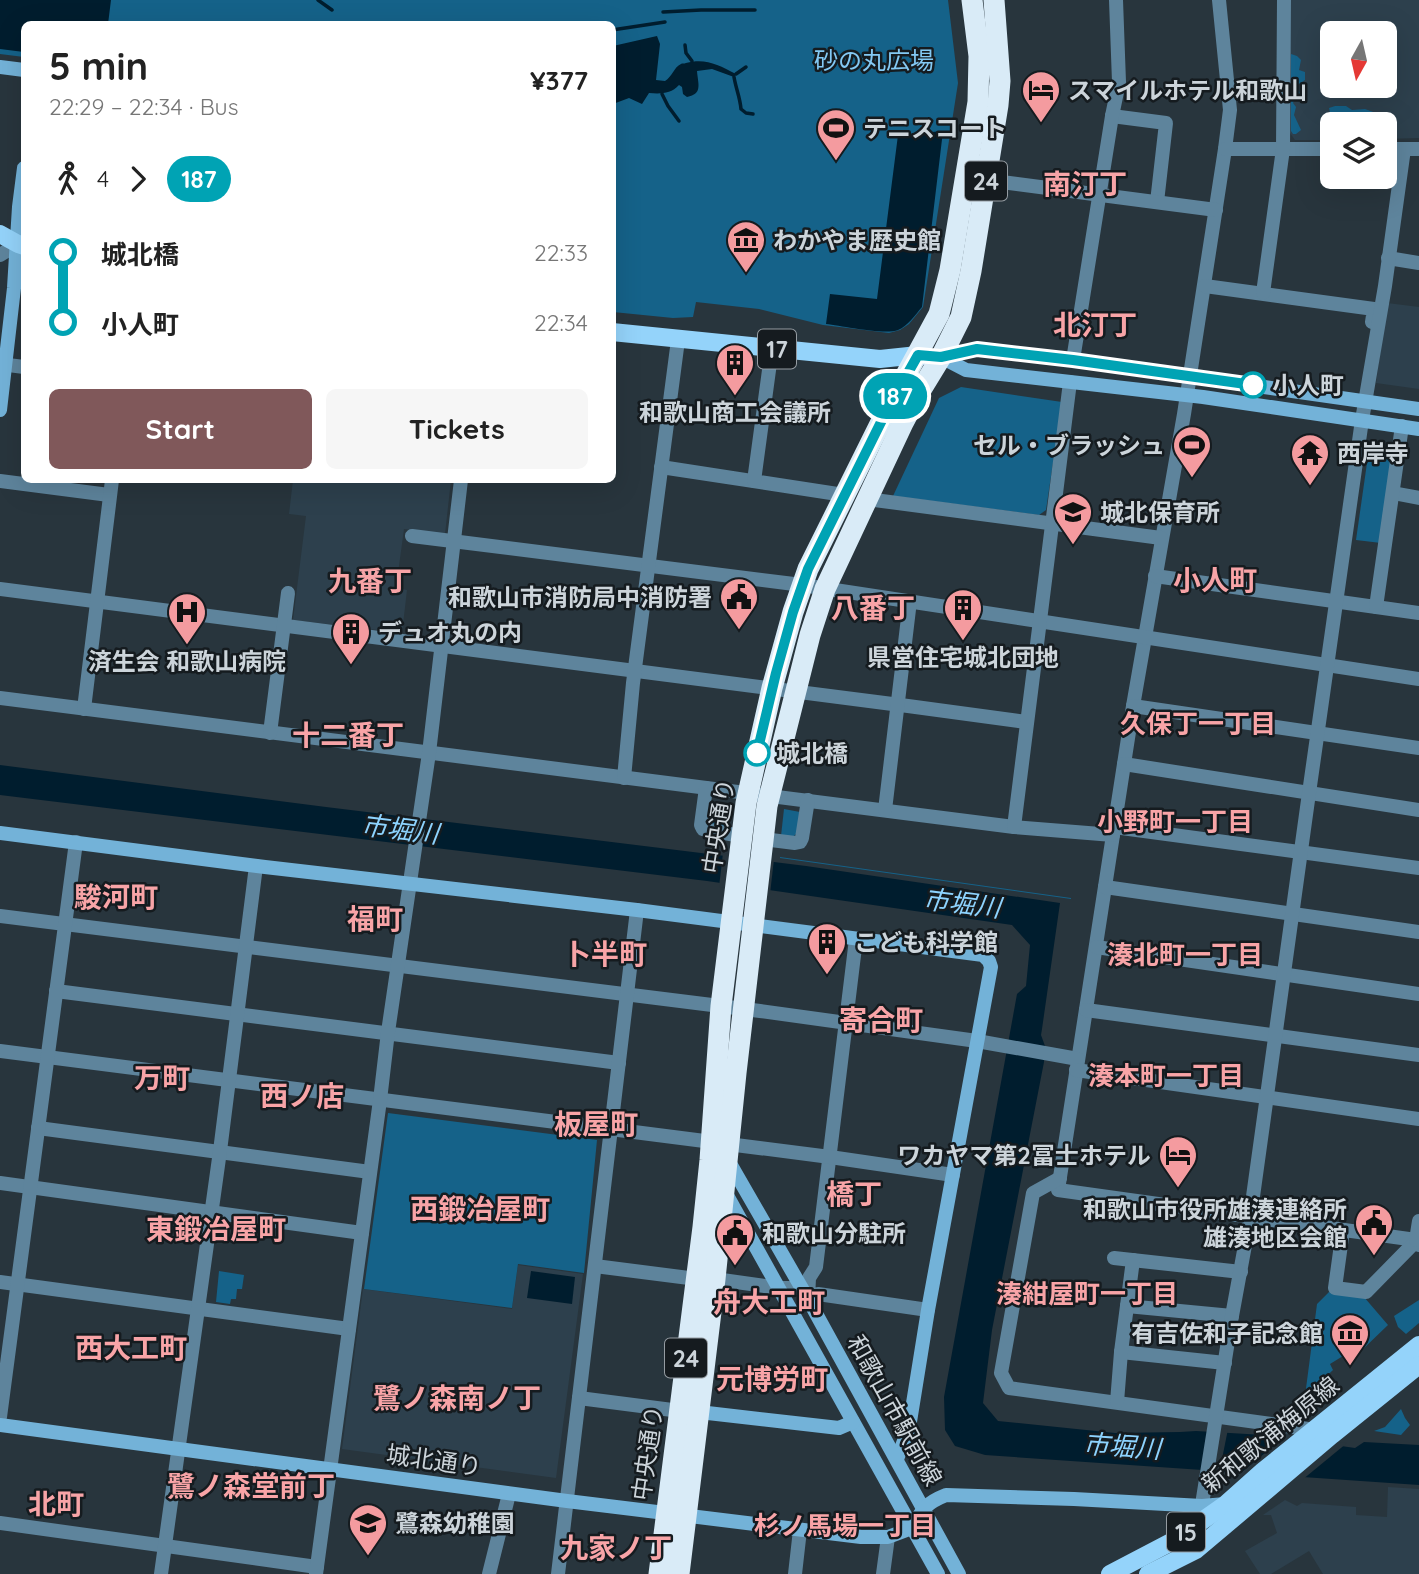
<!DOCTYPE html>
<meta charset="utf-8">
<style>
:root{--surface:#fff;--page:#f6f6f6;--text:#222;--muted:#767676;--accent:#80585a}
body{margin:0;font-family:Quicksand,"Noto Sans JP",sans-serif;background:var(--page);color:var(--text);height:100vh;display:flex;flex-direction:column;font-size:26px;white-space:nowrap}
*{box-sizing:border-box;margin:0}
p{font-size:23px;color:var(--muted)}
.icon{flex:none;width:38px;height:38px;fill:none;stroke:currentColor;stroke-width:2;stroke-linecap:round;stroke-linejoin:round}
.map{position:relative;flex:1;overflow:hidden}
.side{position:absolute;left:21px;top:21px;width:595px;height:462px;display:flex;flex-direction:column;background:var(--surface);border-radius:10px;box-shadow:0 7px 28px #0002}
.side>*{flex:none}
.badge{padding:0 14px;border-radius:23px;font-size:24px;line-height:46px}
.needle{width:46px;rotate:188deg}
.controls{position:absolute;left:1320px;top:21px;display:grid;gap:14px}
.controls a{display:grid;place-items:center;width:77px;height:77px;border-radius:10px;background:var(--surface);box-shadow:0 7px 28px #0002;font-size:35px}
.map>.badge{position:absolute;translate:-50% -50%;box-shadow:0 0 0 4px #fff}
.legs{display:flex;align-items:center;gap:10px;height:77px;padding:0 28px;font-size:23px}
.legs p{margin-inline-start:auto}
.head{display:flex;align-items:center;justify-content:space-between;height:119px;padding:0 28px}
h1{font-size:38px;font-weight:700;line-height:52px}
.action{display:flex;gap:14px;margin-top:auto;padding:14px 28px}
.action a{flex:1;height:80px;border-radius:10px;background:var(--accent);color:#fff;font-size:28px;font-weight:700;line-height:80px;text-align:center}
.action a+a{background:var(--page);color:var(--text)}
ul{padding:0 28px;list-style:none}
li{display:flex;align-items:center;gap:24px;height:70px;font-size:26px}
li i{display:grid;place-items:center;width:10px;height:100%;margin:0 9px;background:currentColor}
li i::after{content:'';width:18px;height:18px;margin:-9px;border:5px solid;border-radius:50%;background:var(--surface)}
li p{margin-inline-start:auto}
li:first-child i{background:linear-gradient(#0000 50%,currentColor 0)}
li:last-child i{background:linear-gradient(currentColor 50%,#0000 0)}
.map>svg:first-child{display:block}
</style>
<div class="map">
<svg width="1419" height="1574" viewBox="0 0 1419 1574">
<rect width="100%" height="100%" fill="#28353d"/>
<g fill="#2d404d" fill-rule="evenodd">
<path d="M 1289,0 L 1419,0 L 1419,138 L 1384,139 L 1384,124 L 1332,124 L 1332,140 L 1295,140 L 1290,133 ZM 1332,33 L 1384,33 L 1384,86 L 1332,86 Z"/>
<path d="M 1387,303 L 1419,307 L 1419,389 L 1376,383 Z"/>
<path d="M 293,480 L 451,480 L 445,534 L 404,529 L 396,588 L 407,590 L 402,633 L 293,620 L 306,516 L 289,514 Z"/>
<path d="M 518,1265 L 583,1274 L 556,1478 L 342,1449 L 363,1289 L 512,1309 Z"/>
<path d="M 1388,1487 L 1419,1489 L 1419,1574 L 1323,1574 L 1309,1551 L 1271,1574 L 1260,1574 L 1245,1551 L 1277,1533 L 1271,1515 L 1263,1515 L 1285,1500 L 1297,1506 L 1302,1503 L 1356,1507 L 1356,1515 L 1387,1517 Z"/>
</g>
<g fill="#156289">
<path d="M 0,0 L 948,0 L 958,83 L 923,307 L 909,324 L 900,330 L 889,333 L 823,325 L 759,309 L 696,302 L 693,317 L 673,318 L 613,312 L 612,24 L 24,24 L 24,57 L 0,54 Z"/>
<path d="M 1291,54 L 1297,56 L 1301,60 L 1299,70 L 1305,72 L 1305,80 L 1296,86 L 1300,93 L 1296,95 L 1293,103 L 1296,107 L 1294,115 L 1301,130 L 1296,134 L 1293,134 L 1291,131 Z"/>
<path d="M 1335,106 L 1346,106 L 1352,110 L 1365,109 L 1376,113 L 1377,123 L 1376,124 L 1352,124 L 1344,116 L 1336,119 L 1331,117 L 1329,108 Z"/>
<path d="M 961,387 L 1062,402 L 1046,510 L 1039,515 L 893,496 L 939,398 Z"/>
<path d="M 1369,449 L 1394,452 L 1381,543 L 1356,540 Z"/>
<path d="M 708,803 L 727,806 L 725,827 L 709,823 L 706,820 Z"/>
<path d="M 784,809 L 800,812 L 797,833 L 794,836 L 781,836 Z"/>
<path d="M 780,857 L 1071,898 L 1071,899 L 780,858 Z"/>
<path d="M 388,1113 L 597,1140 L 584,1273 L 518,1264 L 512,1308 L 364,1289 Z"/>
<path d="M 219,1271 L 244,1275 L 242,1289 L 237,1289 L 236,1299 L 231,1299 L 230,1304 L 216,1302 Z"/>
<path d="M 1329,1292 L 1364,1297 L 1388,1325 L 1362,1350 L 1356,1348 L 1330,1364 L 1333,1370 L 1305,1396 L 1317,1304 Z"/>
<path d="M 1419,1300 L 1419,1323 L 1406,1334 L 1398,1327 L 1394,1316 Z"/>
<path d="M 1401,1409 L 1405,1418 L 1410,1425 L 1401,1435 L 1374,1431 L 1385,1427 Z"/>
</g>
<g fill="#001d2e">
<path d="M 0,0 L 111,0 L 108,24 L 24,24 L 24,52 L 0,49 Z"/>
<path d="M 657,36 L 660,44 L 656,80 L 665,81 C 672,77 674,67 681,64 C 682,63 684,64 686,63 C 706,58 718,65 736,74 L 734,77 L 712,69 L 697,71 C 698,84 703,94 687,97 L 683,94 L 682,87 L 679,85 C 671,94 660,94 649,93 L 642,104 L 629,98 L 613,104 L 613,46 Z"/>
<path d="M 943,131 L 922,307 C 915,315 908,326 898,330 C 884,335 843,326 826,324 L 830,294 L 877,299 L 898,135 Z"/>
<path d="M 0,765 L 326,807 L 806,866 L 1060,903 L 1042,1029 L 1041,1035 L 1045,1046 L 1044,1062 L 992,1330 L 983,1403 L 998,1421 L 1115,1433 L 1180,1432 L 1196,1431 L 1264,1435 L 1355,1448 L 1364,1442 L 1419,1445 L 1419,1485 L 985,1455 L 955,1446 L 945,1430 L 944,1397 L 1017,994 L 1026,986 L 1030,945 L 1012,925 L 707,881 L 0,795 Z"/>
<path d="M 531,1271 L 575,1277 L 572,1304 L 527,1298 Z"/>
</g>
<g fill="#28353d">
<path d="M 723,853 L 774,859 L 770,894 L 719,887 Z"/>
<path d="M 1211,1428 L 1228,1429 L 1219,1474 L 1202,1473 Z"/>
<path d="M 1287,1435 L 1347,1443 L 1302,1480 L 1237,1476 Z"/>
</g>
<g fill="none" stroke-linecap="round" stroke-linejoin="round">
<g stroke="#001d2e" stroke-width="3.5">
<path d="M 318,0 L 332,10"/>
<path d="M 663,12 L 701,10 L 755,10"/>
<path d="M 612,30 L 665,22"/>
<path d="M 685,45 L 686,53 L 692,61"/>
<path d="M 736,74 L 746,67"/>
<path d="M 734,77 C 736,89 740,97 741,109 L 746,113 L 753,114"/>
<path d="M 662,94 L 668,106 L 679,121"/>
</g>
<g stroke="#5e849c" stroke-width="14">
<path d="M 1219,0 L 1230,110 L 1225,149 L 1184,414 L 1133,706 L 1058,1190 L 1416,1240 L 1419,1245"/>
<path d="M 1112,116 L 1166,123 L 1157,202"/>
<path d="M 1225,149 L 1332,149"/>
<path d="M 1384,149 L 1419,149"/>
<path d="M 986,180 L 1216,210"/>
<path d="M 0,255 L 18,244"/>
<path d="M 1388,258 L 1419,263"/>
<path d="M 1205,286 L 1374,309 L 1372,322"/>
<path d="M 1263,293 L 1283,149 L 1284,0"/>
<path d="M 1073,360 L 1112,116 L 1119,82 L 1116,0"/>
<path d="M 0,364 L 24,367"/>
<path d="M 661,467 L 844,495"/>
<path d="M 0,481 L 109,495"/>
<path d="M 754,481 L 772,348"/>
<path d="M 1393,493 L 1419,498"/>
<path d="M 867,499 L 1161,538"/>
<path d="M 412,536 L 802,585 L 1419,679"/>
<path d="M 1155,576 L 1419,613"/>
<path d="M 0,589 L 908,706 L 1026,722"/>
<path d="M 1376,607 L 1402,426"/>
<path d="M 0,698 L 1014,827 L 1113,835"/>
<path d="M 1133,706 L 1419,748"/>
<path d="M 84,709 L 112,480"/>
<path d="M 270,733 L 288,593"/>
<path d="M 1124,764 L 1419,810"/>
<path d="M 624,778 L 633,683 L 678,340"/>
<path d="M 706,788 L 701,825 L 703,829 L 741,836"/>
<path d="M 885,810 L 910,601"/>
<path d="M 1014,827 L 1070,382"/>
<path d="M 1114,827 L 1419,868"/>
<path d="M 763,839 L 795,843 L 800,842 L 802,838 L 808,800"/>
<path d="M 1105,887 L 1419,932"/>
<path d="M 0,916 L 760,1011 L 977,1041 L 1078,1059"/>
<path d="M 856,939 L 816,1267 L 809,1278 L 808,1299 L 818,1294 L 928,1310"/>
<path d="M 1096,947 L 1419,994"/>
<path d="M 56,991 L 619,1063"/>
<path d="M 1086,1010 L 1419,1055"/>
<path d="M 0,1051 L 830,1157 L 953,1175"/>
<path d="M 1076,1070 L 1419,1119"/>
<path d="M 38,1128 L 370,1172"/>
<path d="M 1060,1178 L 1033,1193 L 1001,1373 L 1009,1388 L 1315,1430"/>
<path d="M 0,1183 L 362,1233"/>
<path d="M 1343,1230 L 1335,1288 L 1366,1292 L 1419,1238"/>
<path d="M 1416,1240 L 1419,1221"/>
<path d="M 1114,1258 L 1241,1272"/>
<path d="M 595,1266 L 697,1279"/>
<path d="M 715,1279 L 779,1288 L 801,1288"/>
<path d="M 0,1282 L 349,1329"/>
<path d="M 1127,1306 L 1232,1316"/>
<path d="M 1121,1352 L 1225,1363"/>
<path d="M 579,1398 L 680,1411"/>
<path d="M 1117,1402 L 1121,1352 L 1133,1260"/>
<path d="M 0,1417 L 76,842"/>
<path d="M 1208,1513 L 1202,1506 L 1203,1498 L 1232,1316 L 1250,1218 L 1309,793 L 1362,420 L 1385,286 L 1404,149"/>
<path d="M 0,1523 L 317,1567"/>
<path d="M 161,1574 L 220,1151 L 256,866"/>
<path d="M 316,1574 L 380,1100 L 388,1032 L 429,753 L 461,480"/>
<path d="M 489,1574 L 509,1494"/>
<path d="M 558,1574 L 637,910"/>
<path d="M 795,1574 L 800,1530"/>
<path d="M 883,1574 L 888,1537"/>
</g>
<g stroke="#73b2d8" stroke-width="14">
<path d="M 0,67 L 24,70"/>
<path d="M 941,357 L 966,370 L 1203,397 L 1419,429"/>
<path d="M 941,357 L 977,349 L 1073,360 L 1419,409"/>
<path d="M 0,410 L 14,288 L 19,207 L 24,168"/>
<path d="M 0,833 L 265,867 L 637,910 L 983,955 L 989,961 L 991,967 L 928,1310 L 909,1428 L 897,1459"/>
<path d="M 728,1160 L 808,1299 L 959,1574"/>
<path d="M 724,1190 L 938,1574"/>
<path d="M 699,1412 L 839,1428 L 853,1422"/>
<path d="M 0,1425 L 567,1501 L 861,1537 L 888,1537 L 912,1528 C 922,1509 926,1503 946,1495 L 1074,1499 L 1202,1506 L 1225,1504"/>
</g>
<g stroke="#94d3fa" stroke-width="18">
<path d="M 0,234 L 18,244 L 24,246"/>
<path d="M 612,332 L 880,359 L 918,355 L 926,356"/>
<path d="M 1110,1574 L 1175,1540 L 1226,1504 L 1263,1471 L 1419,1345"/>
<path d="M 1148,1574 L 1196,1550 L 1332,1435 L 1419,1365"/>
</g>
<g stroke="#d9ebf7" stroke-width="21">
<path d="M 659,1574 L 703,1227 L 710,1160 L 721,1006 L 746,803 L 772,688 L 793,612 L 808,569 L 887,410 L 939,314 L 950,270 L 978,102 L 979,56 L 972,0"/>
<path d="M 679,1574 L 715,1279 L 736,1073 L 767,806 L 810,635 L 825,589 L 903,423 L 919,393 L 941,357 L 961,317 L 971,271 L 998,105 L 1000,81 L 994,0"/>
</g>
</g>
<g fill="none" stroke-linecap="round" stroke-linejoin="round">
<defs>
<path id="line-1" d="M 757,753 L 776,673 L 793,612 L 808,569 L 887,410 L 918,355 L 941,357 L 977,349 L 1073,360 L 1253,385"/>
</defs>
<use href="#line-1" stroke="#fff" stroke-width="16"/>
<use href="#line-1" stroke="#00a3b4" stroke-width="10"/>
</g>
<defs>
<symbol id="hotel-pin" viewBox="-11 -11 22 30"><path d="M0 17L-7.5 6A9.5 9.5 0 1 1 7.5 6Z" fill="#f49b9f" stroke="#151b1f"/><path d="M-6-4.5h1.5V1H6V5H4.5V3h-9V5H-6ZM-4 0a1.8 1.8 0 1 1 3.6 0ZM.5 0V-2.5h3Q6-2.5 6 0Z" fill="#111"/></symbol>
<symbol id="stadium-pin" viewBox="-11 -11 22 30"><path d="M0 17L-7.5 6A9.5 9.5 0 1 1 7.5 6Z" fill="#f49b9f" stroke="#151b1f"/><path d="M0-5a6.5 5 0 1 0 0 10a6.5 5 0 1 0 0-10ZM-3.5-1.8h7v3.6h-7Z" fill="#111"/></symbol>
<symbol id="museum-pin" viewBox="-11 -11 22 30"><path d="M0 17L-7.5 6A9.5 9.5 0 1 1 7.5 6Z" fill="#f49b9f" stroke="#151b1f"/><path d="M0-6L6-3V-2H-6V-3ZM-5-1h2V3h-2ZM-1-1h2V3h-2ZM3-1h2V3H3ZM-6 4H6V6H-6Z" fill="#111"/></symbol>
<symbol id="building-pin" viewBox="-11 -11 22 30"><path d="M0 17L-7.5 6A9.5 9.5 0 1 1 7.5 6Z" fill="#f49b9f" stroke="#151b1f"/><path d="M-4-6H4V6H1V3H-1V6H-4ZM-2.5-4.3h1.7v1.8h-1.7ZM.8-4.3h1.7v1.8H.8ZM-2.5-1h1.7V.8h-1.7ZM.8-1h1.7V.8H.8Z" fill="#111"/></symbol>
<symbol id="temple-pin" viewBox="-11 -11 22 30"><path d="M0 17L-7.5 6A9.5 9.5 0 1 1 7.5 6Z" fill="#f49b9f" stroke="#151b1f"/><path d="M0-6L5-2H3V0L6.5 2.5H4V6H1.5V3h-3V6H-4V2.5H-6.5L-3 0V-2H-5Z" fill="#111"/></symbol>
<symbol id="school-pin" viewBox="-11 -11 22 30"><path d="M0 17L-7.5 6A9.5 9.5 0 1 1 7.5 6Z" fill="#f49b9f" stroke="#151b1f"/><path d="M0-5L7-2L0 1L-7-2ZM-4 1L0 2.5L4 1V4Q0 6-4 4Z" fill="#111"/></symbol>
<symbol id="civic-pin" viewBox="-11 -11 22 30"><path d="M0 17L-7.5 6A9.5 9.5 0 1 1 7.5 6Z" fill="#f49b9f" stroke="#151b1f"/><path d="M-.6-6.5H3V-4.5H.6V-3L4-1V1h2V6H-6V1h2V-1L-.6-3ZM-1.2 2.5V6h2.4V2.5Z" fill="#111"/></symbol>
<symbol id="hospital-pin" viewBox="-11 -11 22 30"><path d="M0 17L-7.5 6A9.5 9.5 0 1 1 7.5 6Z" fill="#f49b9f" stroke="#151b1f"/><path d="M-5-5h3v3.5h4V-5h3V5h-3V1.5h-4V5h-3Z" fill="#111"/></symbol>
</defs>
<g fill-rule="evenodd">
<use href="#hotel-pin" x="1019" y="68" width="44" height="60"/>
<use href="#stadium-pin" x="814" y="106" width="44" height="60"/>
<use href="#museum-pin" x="724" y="218" width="44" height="60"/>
<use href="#building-pin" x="713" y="341" width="44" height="60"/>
<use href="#stadium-pin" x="1170" y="423" width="44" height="60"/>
<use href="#temple-pin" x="1288" y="431" width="44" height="60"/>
<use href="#school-pin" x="1051" y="490" width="44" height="60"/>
<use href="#civic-pin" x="717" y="575" width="44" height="60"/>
<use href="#building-pin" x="941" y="586" width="44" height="60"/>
<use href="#hospital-pin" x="165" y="590" width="44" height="60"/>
<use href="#building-pin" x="329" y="610" width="44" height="60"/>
<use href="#building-pin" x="805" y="920" width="44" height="60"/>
<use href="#hotel-pin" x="1156" y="1133" width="44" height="60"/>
<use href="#civic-pin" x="1352" y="1201" width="44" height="60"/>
<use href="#civic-pin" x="713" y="1211" width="44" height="60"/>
<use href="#museum-pin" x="1328" y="1311" width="44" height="60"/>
<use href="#school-pin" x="346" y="1501" width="44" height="60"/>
</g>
<g fill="#fff" stroke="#00a3b4" stroke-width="3.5">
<circle cx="1253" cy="385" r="12"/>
<circle cx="757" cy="753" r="12"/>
</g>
<g text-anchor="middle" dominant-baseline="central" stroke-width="5" stroke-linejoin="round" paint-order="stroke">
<g fill="#151b1f" stroke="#959ca2" stroke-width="2">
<rect x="965" y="161.5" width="42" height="39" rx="5"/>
<rect x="758" y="329.5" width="38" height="39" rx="5"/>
<rect x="665" y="1338.5" width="42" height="39" rx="5"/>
<rect x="1167" y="1512.5" width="38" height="39" rx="5"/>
</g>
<g font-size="23" font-weight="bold" fill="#ccd4da">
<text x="986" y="181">24</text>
<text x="777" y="349">17</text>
<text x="686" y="1358">24</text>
<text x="1186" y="1532">15</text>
</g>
<g font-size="24" fill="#83c9f4" stroke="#151b1f">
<text x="874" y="60">砂の丸広場</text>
</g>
<g font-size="24" font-weight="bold" fill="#ccd4da" stroke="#151b1f" text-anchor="start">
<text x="1068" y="90">スマイルホテル和歌山</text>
<text x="863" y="128">テニスコート</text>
<text x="773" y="240">わかやま歴史館</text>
<text x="735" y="412" text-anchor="middle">和歌山商工会議所</text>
<text x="1165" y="445" text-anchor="end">セル・ブラッシュ</text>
<text x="1337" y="453">西岸寺</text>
<text x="1100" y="512">城北保育所</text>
<text x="712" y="597" text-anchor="end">和歌山市消防局中消防署</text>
<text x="378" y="632">デュオ丸の内</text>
<text x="963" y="657" text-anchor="middle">県営住宅城北団地</text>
<text x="187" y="661" text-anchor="middle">済生会 和歌山病院</text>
<text x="854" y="942">こども科学館</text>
<text x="1151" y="1155" text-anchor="end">ワカヤマ第2冨士ホテル</text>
<text x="1347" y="1209" text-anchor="end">和歌山市役所雄湊連絡所<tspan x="1347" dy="28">雄湊地区会館</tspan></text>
<text x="762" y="1233">和歌山分駐所</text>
<text x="1323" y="1333" text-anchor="end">有吉佐和子記念館</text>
<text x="395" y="1523">鷺森幼稚園</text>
</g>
<g font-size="24" font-weight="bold" fill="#ccd4da" stroke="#151b1f" text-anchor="start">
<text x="1272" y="385">小人町</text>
<text x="776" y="753">城北橋</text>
</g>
<g font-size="24" fill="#ccd4da" stroke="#151b1f">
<text transform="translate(718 826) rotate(-81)">中央通り</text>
<text transform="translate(895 1410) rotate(61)">和歌山市駅前線</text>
<text transform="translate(1270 1434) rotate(-39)">新和歌浦梅原線</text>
<text transform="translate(647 1453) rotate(-82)">中央通り</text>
<text transform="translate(434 1460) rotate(8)">城北通り</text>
</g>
<g font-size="26" font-weight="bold" fill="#f8a4a7" stroke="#151b1f">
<text x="1198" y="723">久保丁一丁目</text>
<text x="1175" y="821">小野町一丁目</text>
<text x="1185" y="954">湊北町一丁目</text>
<text x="1166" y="1075">湊本町一丁目</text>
<text x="1087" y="1293">湊紺屋町一丁目</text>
<text x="845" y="1525">杉ノ馬場一丁目</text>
</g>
<g font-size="26" font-style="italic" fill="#8dd3fe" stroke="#151b1f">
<text transform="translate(400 829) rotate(7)">市堀川</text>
<text transform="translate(962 903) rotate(7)">市堀川</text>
<text transform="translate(1122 1446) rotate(4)">市堀川</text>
</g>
<g font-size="28" font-weight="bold" fill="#f8a4a7" stroke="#151b1f">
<text x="1085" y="183">南汀丁</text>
<text x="1095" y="324">北汀丁</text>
<text x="1215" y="579">小人町</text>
<text x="370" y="580">九番丁</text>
<text x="873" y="607">八番丁</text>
<text x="348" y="734">十二番丁</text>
<text x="116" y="896">駿河町</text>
<text x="375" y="918">福町</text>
<text x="605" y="953">卜半町</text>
<text x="881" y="1019">寄合町</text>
<text x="162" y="1077">万町</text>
<text x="302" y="1095">西ノ店</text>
<text x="596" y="1123">板屋町</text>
<text x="854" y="1193">橋丁</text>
<text x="480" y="1208">西鍛冶屋町</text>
<text x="216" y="1228">東鍛冶屋町</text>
<text x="769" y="1301">舟大工町</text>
<text x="131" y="1347">西大工町</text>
<text x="772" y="1378">元博労町</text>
<text x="457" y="1397">鷺ノ森南ノ丁</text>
<text x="251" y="1485">鷺ノ森堂前丁</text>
<text x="56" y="1503">北町</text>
<text x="616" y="1547">九家ノ丁</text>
</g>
</g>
</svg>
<div class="controls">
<a><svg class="needle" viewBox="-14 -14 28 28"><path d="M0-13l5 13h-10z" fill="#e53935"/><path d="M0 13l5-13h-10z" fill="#767676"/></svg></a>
<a><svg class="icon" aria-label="layers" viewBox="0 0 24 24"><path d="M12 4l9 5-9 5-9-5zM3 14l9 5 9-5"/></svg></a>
</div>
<b class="badge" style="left:895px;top:396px;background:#00a3b4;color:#fff">187</b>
<section class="side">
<div class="head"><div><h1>5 min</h1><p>22:29 – 22:34 · Bus</p></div><b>¥377</b></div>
<div class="legs"><svg class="icon" aria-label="walk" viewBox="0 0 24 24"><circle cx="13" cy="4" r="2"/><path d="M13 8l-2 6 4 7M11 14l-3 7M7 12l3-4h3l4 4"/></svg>4<svg class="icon" aria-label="forward" viewBox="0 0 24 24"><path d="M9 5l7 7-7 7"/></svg><b class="badge" style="background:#00a3b4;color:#fff">187</b></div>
<ul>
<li><i style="color:#00a3b4"></i><b>城北橋</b><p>22:33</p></li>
<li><i style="color:#00a3b4"></i><b>小人町</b><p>22:34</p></li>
</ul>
<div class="action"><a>Start</a><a>Tickets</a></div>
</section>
</div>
